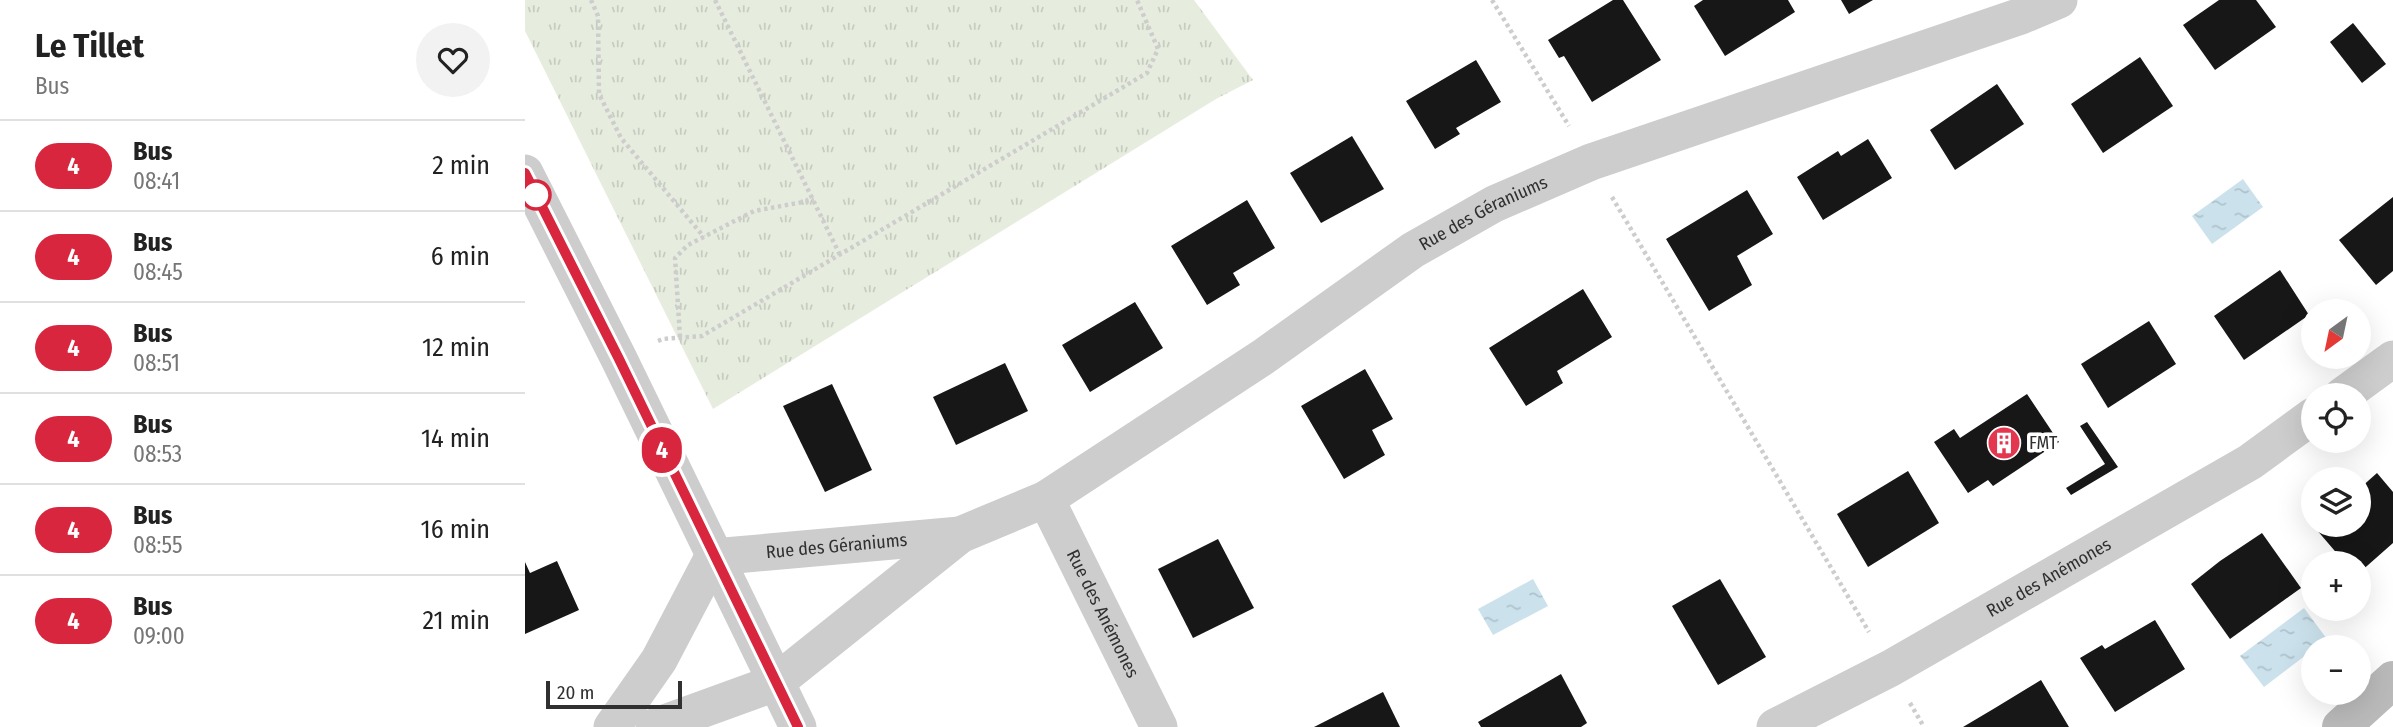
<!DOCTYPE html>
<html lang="fr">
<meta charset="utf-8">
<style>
:root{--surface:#fff;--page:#f2f2f2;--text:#222;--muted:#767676;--line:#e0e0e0}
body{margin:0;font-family:"Fira Sans Condensed",sans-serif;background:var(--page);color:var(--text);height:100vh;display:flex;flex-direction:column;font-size:26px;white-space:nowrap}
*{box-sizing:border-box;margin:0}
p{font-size:23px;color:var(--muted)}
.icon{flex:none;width:38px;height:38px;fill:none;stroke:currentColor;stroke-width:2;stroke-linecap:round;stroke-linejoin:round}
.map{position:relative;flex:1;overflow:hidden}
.sheet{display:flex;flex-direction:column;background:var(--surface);width:525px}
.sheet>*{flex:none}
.badge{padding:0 14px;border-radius:23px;font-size:24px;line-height:46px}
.needle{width:46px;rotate:213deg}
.controls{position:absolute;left:1776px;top:299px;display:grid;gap:14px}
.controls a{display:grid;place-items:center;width:70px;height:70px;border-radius:50%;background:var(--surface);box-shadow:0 7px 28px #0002;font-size:35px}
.scale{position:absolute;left:21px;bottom:18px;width:136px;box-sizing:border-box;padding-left:7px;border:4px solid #303030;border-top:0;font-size:19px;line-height:24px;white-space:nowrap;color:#303030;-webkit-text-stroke:5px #fff;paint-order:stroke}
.map>.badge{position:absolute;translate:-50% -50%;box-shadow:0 0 0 4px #fff}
.round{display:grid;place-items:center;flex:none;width:74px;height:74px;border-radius:37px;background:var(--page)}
.overview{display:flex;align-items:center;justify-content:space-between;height:119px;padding:0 35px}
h1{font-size:33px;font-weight:700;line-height:52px}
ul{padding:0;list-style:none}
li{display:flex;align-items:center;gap:21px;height:91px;padding:0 35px;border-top:2px solid var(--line)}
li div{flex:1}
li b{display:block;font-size:26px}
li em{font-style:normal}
li .badge{min-width:77px;font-weight:700;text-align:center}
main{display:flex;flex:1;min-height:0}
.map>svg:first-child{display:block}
</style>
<main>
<section class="sheet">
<div class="overview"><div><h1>Le Tillet</h1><p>Bus</p></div><a class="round"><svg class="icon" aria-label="heart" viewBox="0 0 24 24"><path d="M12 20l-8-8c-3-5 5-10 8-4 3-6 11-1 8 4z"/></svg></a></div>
<ul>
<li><span class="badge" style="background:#d7263d;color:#fff">4</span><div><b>Bus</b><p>08:41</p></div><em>2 min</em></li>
<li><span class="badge" style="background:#d7263d;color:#fff">4</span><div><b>Bus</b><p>08:45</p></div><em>6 min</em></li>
<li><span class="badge" style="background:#d7263d;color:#fff">4</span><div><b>Bus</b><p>08:51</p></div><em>12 min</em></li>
<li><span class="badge" style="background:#d7263d;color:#fff">4</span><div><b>Bus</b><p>08:53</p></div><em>14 min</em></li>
<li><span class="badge" style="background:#d7263d;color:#fff">4</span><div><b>Bus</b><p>08:55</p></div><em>16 min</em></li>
<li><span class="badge" style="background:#d7263d;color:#fff">4</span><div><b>Bus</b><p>09:00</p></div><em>21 min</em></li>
</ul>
</section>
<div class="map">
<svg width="1868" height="727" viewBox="0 0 1868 727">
<defs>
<pattern id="park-tufts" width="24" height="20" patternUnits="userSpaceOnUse" patternTransform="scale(1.75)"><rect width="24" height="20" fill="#e7edde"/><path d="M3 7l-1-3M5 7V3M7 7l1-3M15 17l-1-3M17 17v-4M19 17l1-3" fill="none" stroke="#c6ccbf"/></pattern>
<pattern id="water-ripples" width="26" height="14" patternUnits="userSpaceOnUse" patternTransform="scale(1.75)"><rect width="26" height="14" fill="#cbe2ec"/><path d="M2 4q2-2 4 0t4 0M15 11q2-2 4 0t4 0" fill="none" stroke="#afc2cb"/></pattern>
</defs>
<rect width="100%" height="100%" fill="#fff"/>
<path fill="url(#park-tufts)" d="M 0,0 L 669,0 L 728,80 L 691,99 L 188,409 L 0,31 Z"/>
<g fill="url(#water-ripples)">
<path d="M 1718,179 L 1738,207 L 1687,244 L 1667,216 Z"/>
<path d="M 1008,579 L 1023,606 L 968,635 L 953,609 Z"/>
<path d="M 1779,608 L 1802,639 L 1739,687 L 1715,656 Z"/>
</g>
<g fill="#171717">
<path d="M 1088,0 L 1098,0 L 1136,60 L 1067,102 L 1039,56 L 1034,58 L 1023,40 Z"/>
<path d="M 1178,0 L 1263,0 L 1270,12 L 1200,56 L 1169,6 Z"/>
<path d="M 1316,0 L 1348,0 L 1324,14 Z"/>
<path d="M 1694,0 L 1731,0 L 1751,27 L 1690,70 L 1658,25 Z"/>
<path d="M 1828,23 L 1861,64 L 1837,83 L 1805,42 Z"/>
<path d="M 1615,57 L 1648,106 L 1578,153 L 1546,104 Z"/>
<path d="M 951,60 L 976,102 L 931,128 L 935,134 L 910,149 L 881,101 Z"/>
<path d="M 1472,84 L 1499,124 L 1430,170 L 1405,130 Z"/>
<path d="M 827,136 L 859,189 L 796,223 L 765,173 Z"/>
<path d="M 1343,139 L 1367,178 L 1298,220 L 1272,177 L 1313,151 L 1316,156 Z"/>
<path d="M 1222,190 L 1248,234 L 1212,256 L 1227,285 L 1184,311 L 1141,239 Z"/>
<path d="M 1868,197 L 1868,271 L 1851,285 L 1814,240 Z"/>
<path d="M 722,200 L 750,248 L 708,273 L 715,285 L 682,305 L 646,246 Z"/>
<path d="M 1755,270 L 1784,315 L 1719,360 L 1689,316 Z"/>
<path d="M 1058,289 L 1087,337 L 1032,371 L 1038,383 L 1001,406 L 964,348 Z"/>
<path d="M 610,302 L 638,348 L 565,392 L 537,345 Z"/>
<path d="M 1624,321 L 1651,364 L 1583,408 L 1556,364 Z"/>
<path d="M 480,363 L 503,411 L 431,445 L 408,397 Z"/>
<path d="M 840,369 L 868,419 L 847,430 L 860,455 L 819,479 L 776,406 Z"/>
<path d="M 307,384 L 347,470 L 300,492 L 258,406 Z"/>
<path d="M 1502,394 L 1534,442 L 1468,486 L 1463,480 L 1443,493 L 1409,442 L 1429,429 L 1435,438 Z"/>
<path d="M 1562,422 L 1593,467 L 1546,495 L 1541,488 L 1580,464 L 1555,426 Z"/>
<path d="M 1383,471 L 1414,523 L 1343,567 L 1312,514 Z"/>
<path d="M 1852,473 L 1868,492 L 1868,543 L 1834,573 L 1834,564 L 1821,564 L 1791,529 L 1795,525 L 1834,525 L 1834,489 Z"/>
<path d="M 1737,533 L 1776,588 L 1705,639 L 1666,584 L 1695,561 Z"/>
<path d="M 693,539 L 729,608 L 668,638 L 633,569 Z"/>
<path d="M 32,561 L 54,610 L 0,634 L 0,562 L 5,573 Z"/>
<path d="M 1195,579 L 1241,657 L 1193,685 L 1147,606 Z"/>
<path d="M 1630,620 L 1660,669 L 1590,712 L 1555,658 L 1577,645 L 1580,649 Z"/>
<path d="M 1036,674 L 1062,723 L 1056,727 L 956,727 L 953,722 Z"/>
<path d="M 1516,680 L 1544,727 L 1438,727 L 1470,708 Z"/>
<path d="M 858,692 L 875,727 L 789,727 Z"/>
</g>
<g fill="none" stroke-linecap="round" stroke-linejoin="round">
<g stroke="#cdcdcd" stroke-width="4.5" stroke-dasharray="3.5 3.5" stroke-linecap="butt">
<path d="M 66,0 L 73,16 L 74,94 L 96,138 L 179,237"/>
<path d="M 190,0 L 315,255"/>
<path d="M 967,0 L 1044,126"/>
<path d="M 1087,197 L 1344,632"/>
<path d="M 155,337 L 150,258 L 163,245 L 229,211 L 289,200"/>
<path d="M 133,341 L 138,339 L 177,336 L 622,73 L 633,49 L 612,0"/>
<path d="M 1385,703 L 1399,727"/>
</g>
<g stroke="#cdcdcd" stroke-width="37">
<path d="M 0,173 L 94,359 L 273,727"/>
<path d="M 1817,396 L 1868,359"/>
<path id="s1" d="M 521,499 L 634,727"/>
<path id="s2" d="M 188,557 L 435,535"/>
<path d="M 87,727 L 134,660 L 188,557"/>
<path id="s3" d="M 129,727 L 250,683 L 435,535 L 521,499 L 738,357 L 888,250 L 969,204 L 1066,162 L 1496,16 L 1534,0"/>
<path id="s4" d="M 1250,727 L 1366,668 L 1725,462 L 1788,416"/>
</g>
<path stroke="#bababa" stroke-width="38" d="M 1816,727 L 1868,680"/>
</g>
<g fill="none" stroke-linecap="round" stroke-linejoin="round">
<defs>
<path id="line" d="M 0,173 L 94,359 L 273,727"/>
</defs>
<use href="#line" stroke="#fff" stroke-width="16"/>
<use href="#line" stroke="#d7263d" stroke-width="10"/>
</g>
<defs>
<symbol id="building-disc" viewBox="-11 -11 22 22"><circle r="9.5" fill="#e3364f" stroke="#fff"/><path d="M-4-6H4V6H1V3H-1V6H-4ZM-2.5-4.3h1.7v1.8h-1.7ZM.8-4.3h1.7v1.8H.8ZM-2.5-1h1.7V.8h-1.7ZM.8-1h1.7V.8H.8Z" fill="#fff"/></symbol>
</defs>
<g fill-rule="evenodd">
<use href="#building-disc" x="1460" y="424" width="38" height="38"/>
</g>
<circle fill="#fff" stroke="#d7263d" stroke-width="3.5" cx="11" cy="195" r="14"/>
<g text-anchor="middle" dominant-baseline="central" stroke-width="7" stroke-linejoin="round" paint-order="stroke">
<g font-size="18" fill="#303030" stroke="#fff">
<text stroke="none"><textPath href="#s3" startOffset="982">Rue des Géraniums</textPath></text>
<text stroke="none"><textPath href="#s2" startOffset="124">Rue des Géraniums</textPath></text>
<text stroke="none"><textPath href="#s4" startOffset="312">Rue des Anémones</textPath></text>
<text stroke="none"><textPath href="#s1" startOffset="128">Rue des Anémones</textPath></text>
</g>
<g font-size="18" fill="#303030" stroke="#fff" text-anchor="start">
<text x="1504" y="443">FMT</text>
</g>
</g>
</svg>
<div class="controls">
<a><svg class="needle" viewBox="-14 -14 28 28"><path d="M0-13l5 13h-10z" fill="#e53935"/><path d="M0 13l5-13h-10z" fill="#767676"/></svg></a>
<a><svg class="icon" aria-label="locate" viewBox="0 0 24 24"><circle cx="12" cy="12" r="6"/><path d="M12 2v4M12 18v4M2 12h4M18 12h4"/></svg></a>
<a><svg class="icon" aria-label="layers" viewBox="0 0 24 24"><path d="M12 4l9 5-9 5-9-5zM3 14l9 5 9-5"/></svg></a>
<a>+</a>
<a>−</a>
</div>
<div class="scale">20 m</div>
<b class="badge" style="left:137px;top:450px;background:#d7263d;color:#fff">4</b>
</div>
</main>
